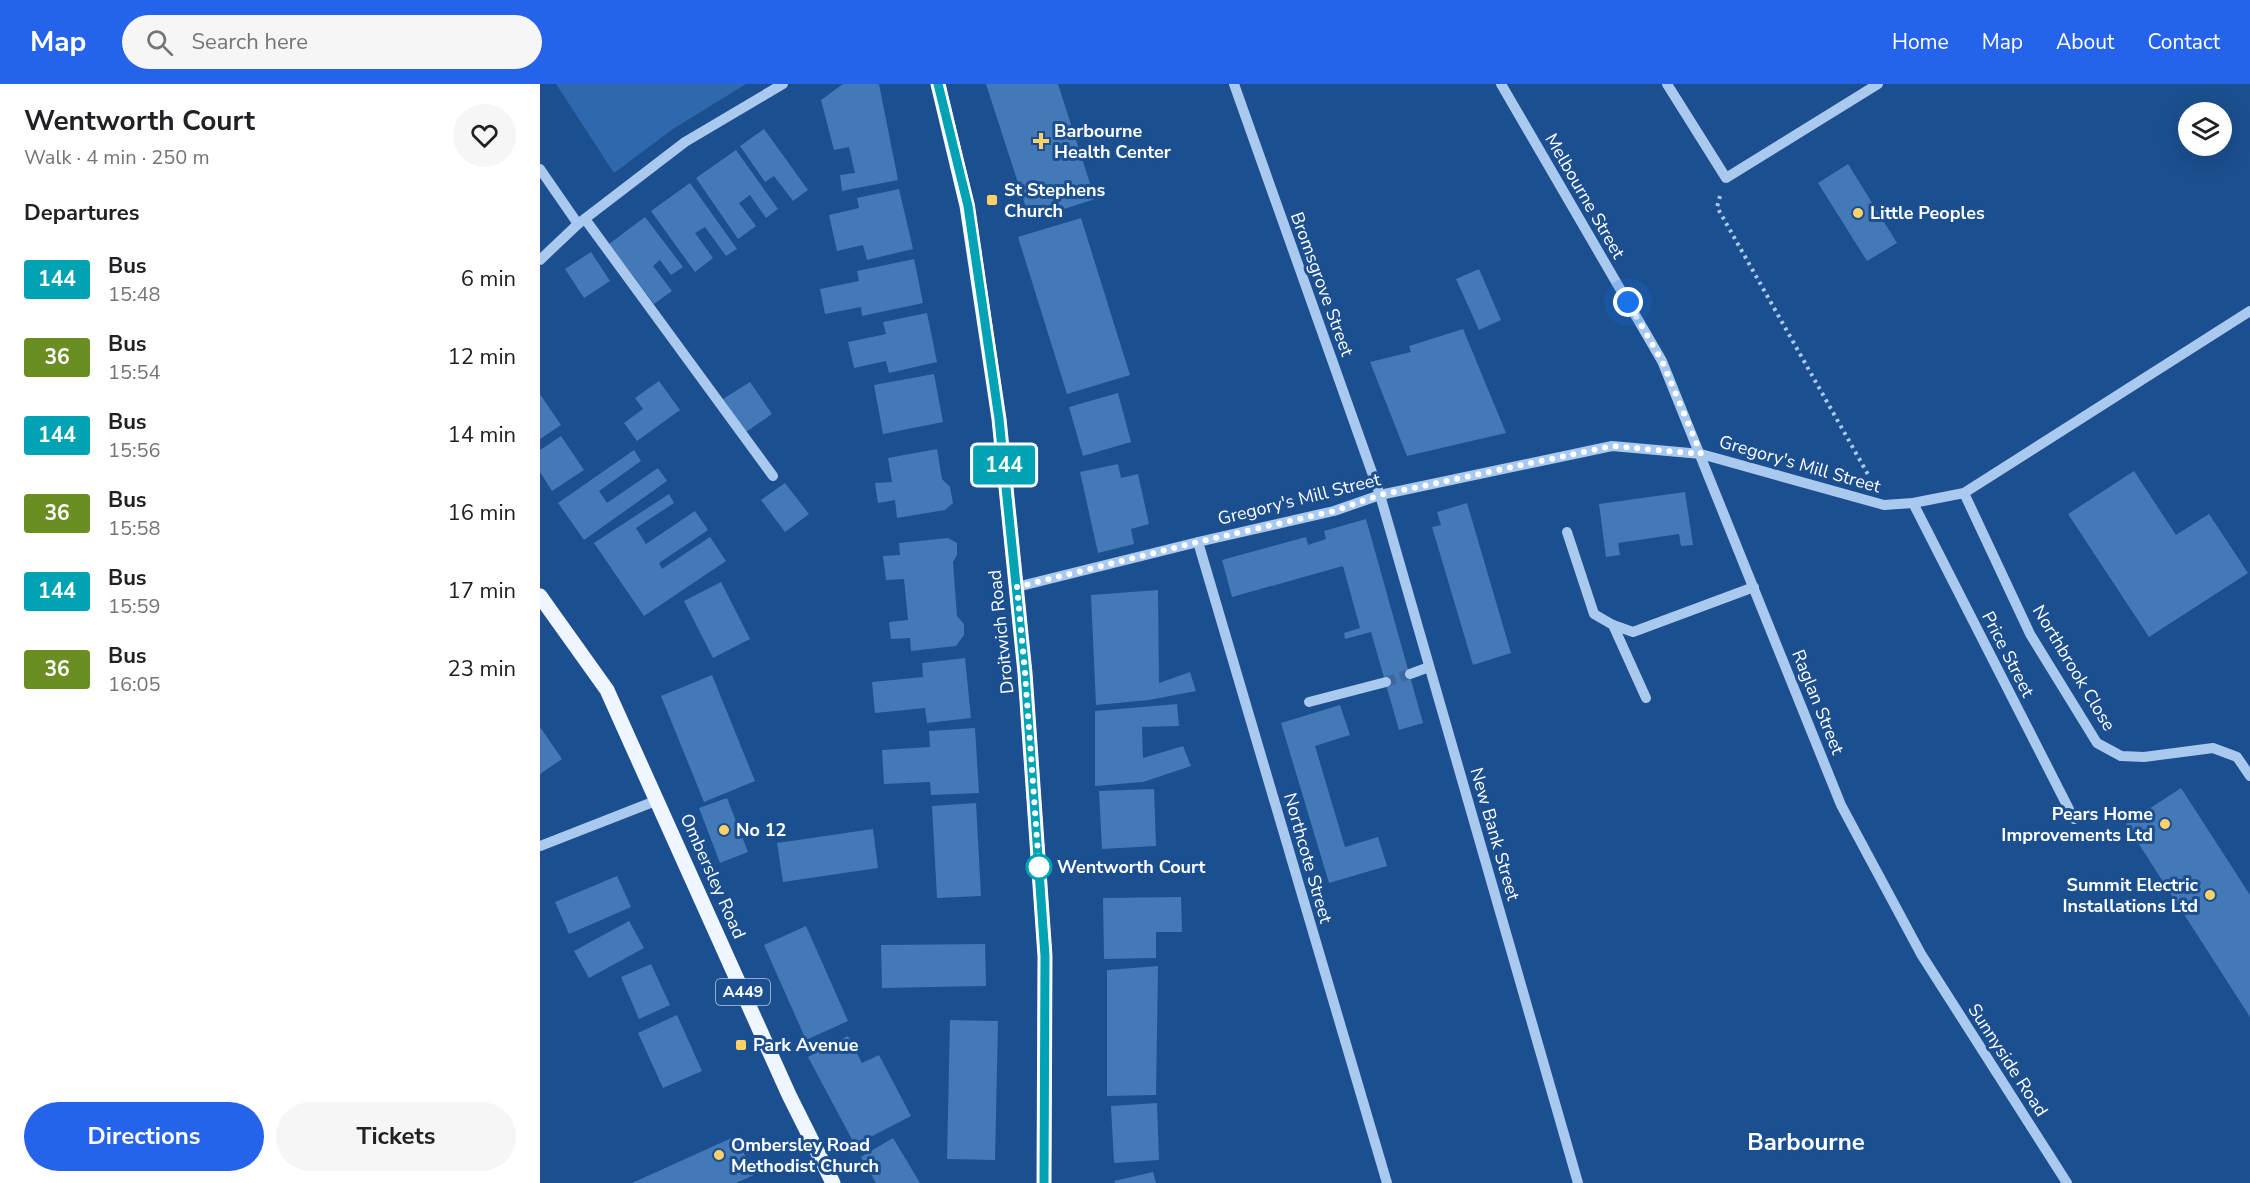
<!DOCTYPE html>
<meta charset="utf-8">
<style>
:root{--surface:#fff;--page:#f6f6f6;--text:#202124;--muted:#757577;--accent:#2563eb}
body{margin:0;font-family:"Nunito Sans",sans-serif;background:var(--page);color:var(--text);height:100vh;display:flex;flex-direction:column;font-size:22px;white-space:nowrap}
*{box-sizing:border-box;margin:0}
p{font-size:20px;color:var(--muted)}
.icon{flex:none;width:33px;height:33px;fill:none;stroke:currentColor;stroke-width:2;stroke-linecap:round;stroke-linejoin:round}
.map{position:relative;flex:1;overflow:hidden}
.details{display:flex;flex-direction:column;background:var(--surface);width:540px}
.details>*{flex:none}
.badge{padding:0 12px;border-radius:4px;font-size:21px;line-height:39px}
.controls{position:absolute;left:1638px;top:18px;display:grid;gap:12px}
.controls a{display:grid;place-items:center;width:54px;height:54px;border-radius:50%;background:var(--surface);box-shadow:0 6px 24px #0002;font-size:30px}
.you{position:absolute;width:30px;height:30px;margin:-15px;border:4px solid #fff;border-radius:50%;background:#1a73e8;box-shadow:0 0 0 9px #1a73e833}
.map>.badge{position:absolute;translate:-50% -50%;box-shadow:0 0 0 3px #fff}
h2{padding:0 24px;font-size:22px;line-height:54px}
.round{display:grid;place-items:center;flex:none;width:63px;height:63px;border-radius:32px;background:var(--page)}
.summary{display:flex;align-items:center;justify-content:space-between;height:102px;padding:0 24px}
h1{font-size:28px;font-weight:700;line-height:45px}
.action{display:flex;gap:12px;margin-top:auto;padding:12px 24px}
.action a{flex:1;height:69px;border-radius:36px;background:var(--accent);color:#fff;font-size:24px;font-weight:700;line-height:69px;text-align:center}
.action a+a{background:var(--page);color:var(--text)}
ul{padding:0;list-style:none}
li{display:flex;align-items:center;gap:18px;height:78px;padding:0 24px}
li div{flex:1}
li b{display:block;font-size:22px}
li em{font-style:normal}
li .badge{min-width:66px;font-weight:700;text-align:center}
header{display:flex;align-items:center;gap:36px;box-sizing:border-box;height:84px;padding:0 30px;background:var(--accent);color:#fff}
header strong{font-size:28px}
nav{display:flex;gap:33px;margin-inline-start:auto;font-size:21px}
.search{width:420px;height:54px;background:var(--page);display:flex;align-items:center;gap:15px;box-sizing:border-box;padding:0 21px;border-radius:33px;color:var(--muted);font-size:22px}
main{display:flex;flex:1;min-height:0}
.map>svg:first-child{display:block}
</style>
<header>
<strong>Map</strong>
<div class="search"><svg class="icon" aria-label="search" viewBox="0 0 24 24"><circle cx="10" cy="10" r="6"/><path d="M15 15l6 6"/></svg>Search here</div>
<nav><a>Home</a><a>Map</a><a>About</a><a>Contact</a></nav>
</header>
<main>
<section class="details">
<div class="summary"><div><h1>Wentworth Court</h1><p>Walk · 4 min · 250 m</p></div><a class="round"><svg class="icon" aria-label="heart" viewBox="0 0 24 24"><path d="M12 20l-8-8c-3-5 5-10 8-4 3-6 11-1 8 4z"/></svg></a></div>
<h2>Departures</h2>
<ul>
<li><span class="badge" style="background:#00a3b4;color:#fff">144</span><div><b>Bus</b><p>15:48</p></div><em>6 min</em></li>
<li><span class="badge" style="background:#6b8e23;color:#fff">36</span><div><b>Bus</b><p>15:54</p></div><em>12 min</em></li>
<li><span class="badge" style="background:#00a3b4;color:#fff">144</span><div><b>Bus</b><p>15:56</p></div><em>14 min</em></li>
<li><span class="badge" style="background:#6b8e23;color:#fff">36</span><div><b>Bus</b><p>15:58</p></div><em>16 min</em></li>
<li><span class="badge" style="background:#00a3b4;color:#fff">144</span><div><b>Bus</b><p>15:59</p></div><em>17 min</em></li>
<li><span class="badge" style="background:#6b8e23;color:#fff">36</span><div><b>Bus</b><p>16:05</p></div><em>23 min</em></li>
</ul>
<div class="action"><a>Directions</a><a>Tickets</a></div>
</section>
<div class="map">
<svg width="1710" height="1099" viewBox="0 0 1710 1099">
<rect width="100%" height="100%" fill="#1b4f8f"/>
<path fill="#2e69ad" d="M 16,0 L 206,0 L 133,45 L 74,89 Z"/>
<g fill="#4478b7">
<path d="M 303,0 L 339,0 L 358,96 L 302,107 L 300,91 L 315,89 L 309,63 L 294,66 L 281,16 Z"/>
<path d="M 446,0 L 518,0 L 555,115 L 490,136 Z"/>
<path d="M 224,45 L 268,106 L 253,117 L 234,92 L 225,98 L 200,62 Z"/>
<path d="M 196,66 L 238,125 L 226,134 L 210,111 L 199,119 L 216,142 L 198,155 L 156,94 Z"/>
<path d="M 1308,80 L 1357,159 L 1327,177 L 1278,99 Z"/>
<path d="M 150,99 L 197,165 L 186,172 L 165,143 L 155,149 L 173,174 L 155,188 L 111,127 Z"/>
<path d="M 359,105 L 373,165 L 327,176 L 323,161 L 297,167 L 289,131 L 319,124 L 317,114 Z"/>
<path d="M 105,133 L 143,183 L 131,191 L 120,176 L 113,182 L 132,207 L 114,220 L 69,160 Z"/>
<path d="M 541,134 L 590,291 L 527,310 L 478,153 Z"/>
<path d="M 51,168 L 70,197 L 44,214 L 25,185 Z"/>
<path d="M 374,175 L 383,219 L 322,232 L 321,223 L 285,230 L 280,205 L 319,197 L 317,187 Z"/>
<path d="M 939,185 L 961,236 L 939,246 L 916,195 Z"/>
<path d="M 387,229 L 397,278 L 349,289 L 346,277 L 314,284 L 308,258 L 346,250 L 343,238 Z"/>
<path d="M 923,245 L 966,349 L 867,372 L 830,278 L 871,268 L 869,262 Z"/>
<path d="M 394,290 L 403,338 L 343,350 L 334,301 Z"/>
<path d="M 119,297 L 140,326 L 97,357 L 84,339 L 103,325 L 95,314 Z"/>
<path d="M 210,298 L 232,330 L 206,348 L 183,315 Z"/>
<path d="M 578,309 L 591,358 L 543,372 L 529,323 Z"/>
<path d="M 0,310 L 21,341 L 0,355 Z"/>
<path d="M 21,352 L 44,386 L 12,407 L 0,388 L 0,366 Z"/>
<path d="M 397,365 L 402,395 L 410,403 L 413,419 L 405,426 L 357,434 L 355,416 L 338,419 L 335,399 L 352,398 L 348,374 Z"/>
<path d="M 94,366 L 101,377 L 59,407 L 67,419 L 118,384 L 127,397 L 44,456 L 18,419 Z"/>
<path d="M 578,380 L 581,394 L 598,390 L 609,440 L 591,445 L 594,460 L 558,469 L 540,388 Z"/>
<path d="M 1594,387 L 1636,451 L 1669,430 L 1708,489 L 1609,553 L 1528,430 Z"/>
<path d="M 245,399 L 269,430 L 245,448 L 221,416 Z"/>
<path d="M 1145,408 L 1153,461 L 1141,462 L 1139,450 L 1078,459 L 1080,471 L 1066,473 L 1059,420 Z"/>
<path d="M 129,410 L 134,419 L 96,444 L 106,460 L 155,427 L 168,446 L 119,479 L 122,485 L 170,453 L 186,477 L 104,532 L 54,459 Z"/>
<path d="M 927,419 L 971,569 L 933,581 L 892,443 L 901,441 L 897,428 Z"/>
<path d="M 826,435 L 883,639 L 859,646 L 831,548 L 805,555 L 804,549 L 820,544 L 803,482 L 692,513 L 682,476 L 766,453 L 768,461 L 786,455 L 784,447 Z"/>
<path d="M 408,454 L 417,459 L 417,471 L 413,478 L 417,532 L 424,540 L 424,551 L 416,562 L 371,567 L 370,554 L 351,555 L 349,538 L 368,536 L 364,495 L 346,496 L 343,472 L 360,471 L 359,459 Z"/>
<path d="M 181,498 L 210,555 L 173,574 L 144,517 Z"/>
<path d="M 618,506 L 619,599 L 650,588 L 656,607 L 609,616 L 556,621 L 551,511 Z"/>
<path d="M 425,574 L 431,634 L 387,639 L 385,624 L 335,629 L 332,598 L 383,593 L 382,579 Z"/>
<path d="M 172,591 L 215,697 L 164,718 L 121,612 Z"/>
<path d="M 637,620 L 639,642 L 602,643 L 603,674 L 643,662 L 651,682 L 603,698 L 555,702 L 555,627 Z"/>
<path d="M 800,621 L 810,651 L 775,662 L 805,763 L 838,753 L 847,782 L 789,799 L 741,639 Z"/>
<path d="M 0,643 L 22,675 L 0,690 Z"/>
<path d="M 435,644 L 439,709 L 391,711 L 390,698 L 344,700 L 342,666 L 390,663 L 389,647 Z"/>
<path d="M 1641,704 L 1710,811 L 1710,933 L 1586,740 Z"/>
<path d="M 614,705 L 616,762 L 562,765 L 559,707 Z"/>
<path d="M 187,714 L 208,768 L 180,779 L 159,724 Z"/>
<path d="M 436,719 L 441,812 L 397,814 L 392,722 Z"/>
<path d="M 333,745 L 338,784 L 243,798 L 237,759 Z"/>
<path d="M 77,792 L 91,823 L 29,850 L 15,818 Z"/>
<path d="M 641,813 L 642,848 L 616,848 L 616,874 L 564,875 L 563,814 Z"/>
<path d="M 89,837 L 104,864 L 49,894 L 34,867 Z"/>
<path d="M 266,842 L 308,937 L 266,956 L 224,861 Z"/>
<path d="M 445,860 L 446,902 L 342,904 L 341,861 Z"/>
<path d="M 111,880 L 130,921 L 99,935 L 81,893 Z"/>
<path d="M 618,882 L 616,1011 L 567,1012 L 567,886 Z"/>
<path d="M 137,931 L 162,987 L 123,1004 L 98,949 Z"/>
<path d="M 410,936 L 458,937 L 455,1076 L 407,1075 Z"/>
<path d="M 308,952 L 322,979 L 339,971 L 371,1032 L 315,1061 L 268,973 Z"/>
<path d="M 617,1019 L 619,1076 L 574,1079 L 571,1022 Z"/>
<path d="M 196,1052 L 214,1091 L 196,1099 L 92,1099 Z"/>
<path d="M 353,1054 L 380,1099 L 336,1099 L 321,1073 Z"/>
<path d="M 613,1088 L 616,1099 L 575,1099 L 574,1097 Z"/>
</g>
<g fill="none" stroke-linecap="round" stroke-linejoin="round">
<path stroke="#3d69a0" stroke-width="10" stroke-dasharray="10 5" stroke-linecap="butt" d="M 846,598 L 870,590"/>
<path stroke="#a9c9ee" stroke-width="4" stroke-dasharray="3 4.5" stroke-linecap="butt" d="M 1180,112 L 1177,123 L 1330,394"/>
<g stroke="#a9c9ee" stroke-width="10">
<path d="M 694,0 L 840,411 L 1038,1099"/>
<path d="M 961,0 L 1122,277 L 1301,721 L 1381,870 L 1527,1099"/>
<path d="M 1127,0 L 1186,94 L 1338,0"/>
<path d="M 0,85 L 38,140"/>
<path d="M 45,135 L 233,392"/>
<path d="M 0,176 L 38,140 L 145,58 L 243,0"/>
<path d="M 1424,409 L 1490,550 L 1557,659 L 1581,672 L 1604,673 L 1673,664 L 1697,673 L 1710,692"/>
<path d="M 1373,419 L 1534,735"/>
<path d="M 1027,448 L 1054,530 L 1073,541 L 1093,548 L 1214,503"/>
<path d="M 658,458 L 847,1099"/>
<path d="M 477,503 L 658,458 L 794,427 L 840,411 L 1072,362 L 1161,370 L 1344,421 L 1373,419 L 1424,409 L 1710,227"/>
<path d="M 1073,541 L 1106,614"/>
<path d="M 870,590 L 889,583"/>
<path d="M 769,618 L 846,598"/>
<path d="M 0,762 L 118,716"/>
</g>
<g stroke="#f0f6ff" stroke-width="15">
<path d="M 398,0 L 427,122 L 459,335 L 485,589 L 505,872 L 504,1099"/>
<path d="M 0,512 L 67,606 L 249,1011 L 293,1099"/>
</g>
</g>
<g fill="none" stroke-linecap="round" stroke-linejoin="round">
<defs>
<path id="line" d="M 398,0 L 428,122 L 459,335 L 485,589 L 505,872 L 504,1099"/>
</defs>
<use href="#line" stroke="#fff" stroke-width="14"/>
<use href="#line" stroke="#00a3b4" stroke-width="9"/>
<path stroke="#fff" stroke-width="6" stroke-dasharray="0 10.8" d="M 499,783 L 485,589 L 477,503 L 658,458 L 794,427 L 840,411 L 1072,362 L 1161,370 L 1122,277 L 1088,218"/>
</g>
<g fill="#ffd166" stroke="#1b4f8f" stroke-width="2">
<path d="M498 48h6v6h6v6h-6v6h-6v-6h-6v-6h6z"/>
<rect x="446" y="110" width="12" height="12" rx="3"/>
<circle cx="1318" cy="129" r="6"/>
<circle cx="1625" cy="740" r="6"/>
<circle cx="184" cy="746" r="6"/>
<circle cx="1670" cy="811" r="6"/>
<rect x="195" y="955" width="12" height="12" rx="3"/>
<circle cx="179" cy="1071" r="6"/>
</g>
<circle fill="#fff" stroke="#00a3b4" stroke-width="3" cx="499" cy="783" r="12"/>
<g text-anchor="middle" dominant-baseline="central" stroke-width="6" stroke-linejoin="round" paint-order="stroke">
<rect fill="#1b4f8f" stroke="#bbcadd" stroke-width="1.5" x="176" y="895" width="54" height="26" rx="4.5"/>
<g font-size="16" font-weight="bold" fill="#fff">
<text x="203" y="908">A449</text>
</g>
<g font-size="18" font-weight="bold" fill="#fff" stroke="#1b4f8f" text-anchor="start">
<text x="514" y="47">Barbourne<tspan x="514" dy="21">Health Center</tspan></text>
<text x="464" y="106">St Stephens<tspan x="464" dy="21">Church</tspan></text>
<text x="1330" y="129">Little Peoples</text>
<text x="1613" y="730" text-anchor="end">Pears Home<tspan x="1613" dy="21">Improvements Ltd</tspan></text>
<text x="196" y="746">No 12</text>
<text x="1658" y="801" text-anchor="end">Summit Electric<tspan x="1658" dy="21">Installations Ltd</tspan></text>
<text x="213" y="961">Park Avenue</text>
<text x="191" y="1061">Ombersley Road<tspan x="191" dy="21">Methodist Church</tspan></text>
</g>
<g font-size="18" fill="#fff" stroke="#1b4f8f">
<text transform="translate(1045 112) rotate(60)">Melbourne Street</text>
<text transform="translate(782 200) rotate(70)">Bromsgrove Street</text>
<text transform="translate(1260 380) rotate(16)">Gregory's Mill Street</text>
<text transform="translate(759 415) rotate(-14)">Gregory's Mill Street</text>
<text transform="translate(461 548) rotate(-96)">Droitwich Road</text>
<text transform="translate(1468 570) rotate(63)">Price Street</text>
<text transform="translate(1534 584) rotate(59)">Northbrook Close</text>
<text transform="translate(1278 618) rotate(68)">Raglan Street</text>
<text transform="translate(955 750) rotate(74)">New Bank Street</text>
<text transform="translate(768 774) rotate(74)">Northcote Street</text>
<text transform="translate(173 792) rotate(66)">Ombersley Road</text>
<text transform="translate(1468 976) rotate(57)">Sunnyside Road</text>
</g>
<g font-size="18" font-weight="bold" fill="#fff" stroke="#1b4f8f" text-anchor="start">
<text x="517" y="783">Wentworth Court</text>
</g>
<g font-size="24" font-weight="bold" fill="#fff" stroke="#1b4f8f">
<text x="1266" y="1058">Barbourne</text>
</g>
</g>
</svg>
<div class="controls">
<a><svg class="icon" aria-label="layers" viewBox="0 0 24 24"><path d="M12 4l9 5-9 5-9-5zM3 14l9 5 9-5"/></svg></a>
</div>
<div class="you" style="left:1088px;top:218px"></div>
<b class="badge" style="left:464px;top:381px;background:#00a3b4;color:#fff">144</b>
</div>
</main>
